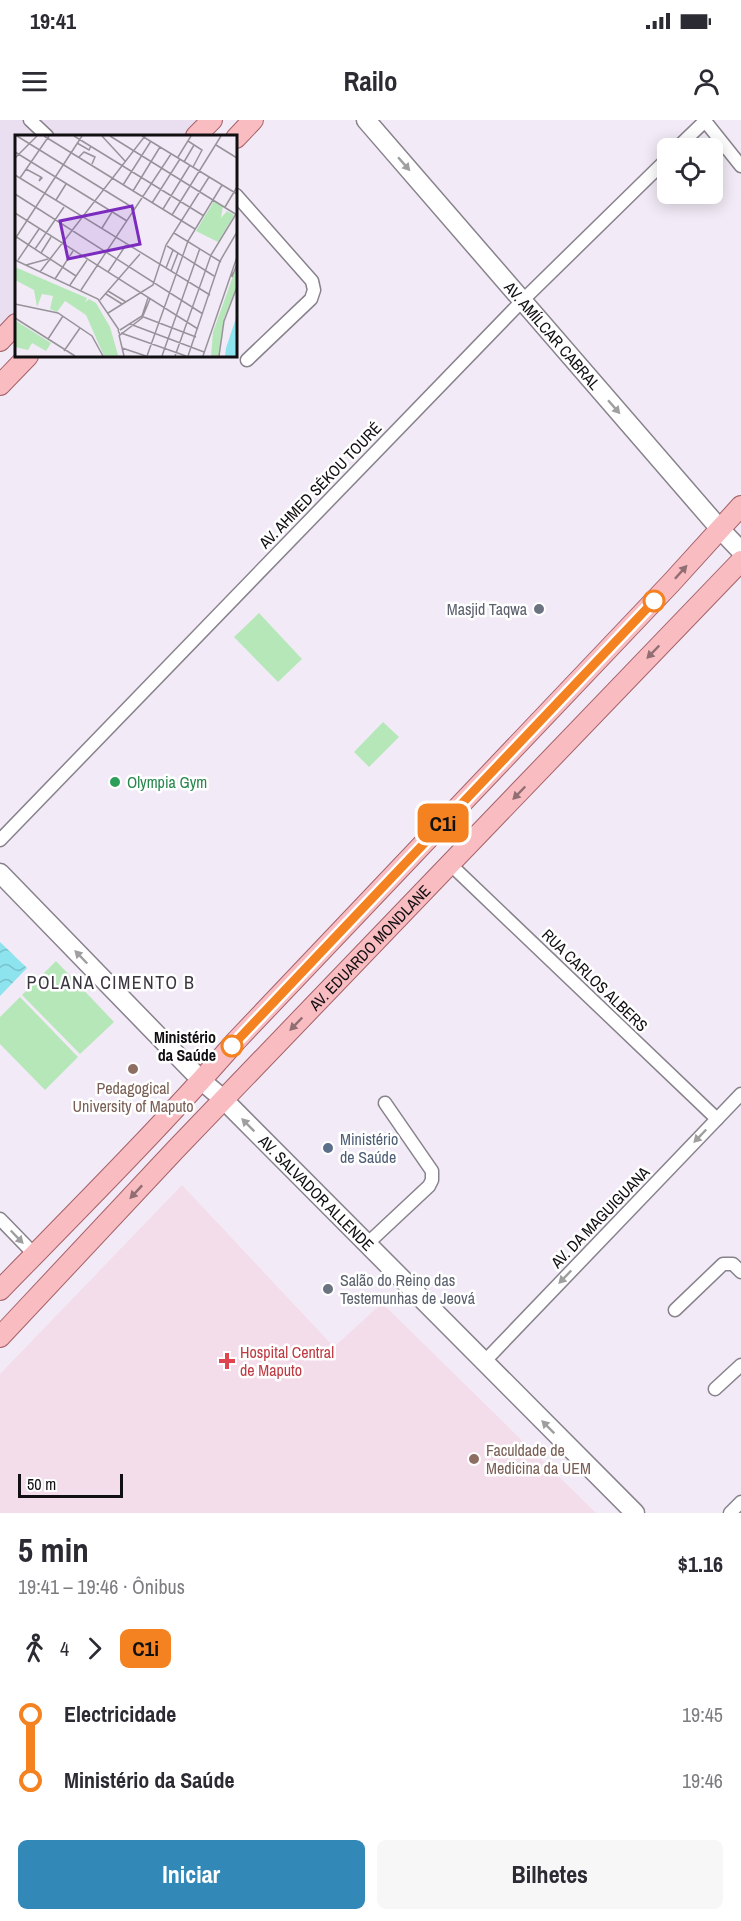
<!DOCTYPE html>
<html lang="pt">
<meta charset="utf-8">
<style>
:root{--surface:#fff;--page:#f7f7f7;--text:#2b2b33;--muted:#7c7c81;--accent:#3289b7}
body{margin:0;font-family:"Archivo Narrow",sans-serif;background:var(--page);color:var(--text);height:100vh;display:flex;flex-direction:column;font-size:22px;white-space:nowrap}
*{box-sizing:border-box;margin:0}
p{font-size:20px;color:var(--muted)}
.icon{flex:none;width:33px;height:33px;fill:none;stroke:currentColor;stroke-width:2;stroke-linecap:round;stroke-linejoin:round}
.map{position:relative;height:1393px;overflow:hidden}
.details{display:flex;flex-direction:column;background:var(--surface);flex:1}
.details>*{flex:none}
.badge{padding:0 12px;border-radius:9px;font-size:21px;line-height:39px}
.controls{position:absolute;left:657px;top:18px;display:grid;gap:12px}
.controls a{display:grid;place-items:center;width:66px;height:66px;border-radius:9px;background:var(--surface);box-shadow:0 3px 15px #0003;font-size:30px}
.scale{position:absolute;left:18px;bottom:15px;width:105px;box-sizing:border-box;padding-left:6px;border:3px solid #110f12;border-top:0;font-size:16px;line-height:21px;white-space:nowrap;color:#110f12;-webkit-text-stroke:4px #fff;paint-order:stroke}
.map>.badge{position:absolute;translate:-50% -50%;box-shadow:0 0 0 3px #fff}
.legs{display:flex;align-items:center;gap:9px;height:66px;padding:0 18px;font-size:20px}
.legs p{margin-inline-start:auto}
.head{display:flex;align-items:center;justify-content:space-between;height:102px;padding:0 18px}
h1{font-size:33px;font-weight:700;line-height:45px}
.button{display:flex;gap:12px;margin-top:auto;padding:12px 18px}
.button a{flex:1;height:69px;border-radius:9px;background:var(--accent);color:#fff;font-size:24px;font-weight:700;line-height:69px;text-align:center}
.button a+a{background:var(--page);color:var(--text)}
ul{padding:0 18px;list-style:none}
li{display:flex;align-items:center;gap:21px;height:66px;font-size:22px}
li i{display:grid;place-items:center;width:9px;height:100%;margin:0 8px;background:currentColor}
li i::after{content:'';width:15px;height:15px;margin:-8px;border:4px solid;border-radius:50%;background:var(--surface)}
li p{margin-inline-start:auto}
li:first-child i{background:linear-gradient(#0000 50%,currentColor 0)}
li:last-child i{background:linear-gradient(currentColor 50%,#0000 0)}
.status{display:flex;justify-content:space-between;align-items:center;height:42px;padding:0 30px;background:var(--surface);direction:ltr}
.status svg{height:16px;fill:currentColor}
header{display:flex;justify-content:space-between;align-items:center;height:78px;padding:0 18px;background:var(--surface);font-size:27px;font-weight:700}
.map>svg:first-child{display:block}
</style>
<div class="status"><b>19:41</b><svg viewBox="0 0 49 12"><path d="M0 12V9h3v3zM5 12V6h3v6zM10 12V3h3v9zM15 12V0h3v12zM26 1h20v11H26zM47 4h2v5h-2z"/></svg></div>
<header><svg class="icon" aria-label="menu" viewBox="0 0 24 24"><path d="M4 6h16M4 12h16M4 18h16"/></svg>Railo<svg class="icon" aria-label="person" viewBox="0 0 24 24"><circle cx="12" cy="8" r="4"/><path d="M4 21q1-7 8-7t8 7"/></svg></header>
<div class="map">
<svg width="741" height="1393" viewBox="0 0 741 1393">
<defs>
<pattern id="water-waves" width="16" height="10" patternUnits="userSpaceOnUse" patternTransform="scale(1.5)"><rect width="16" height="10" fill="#8de3ee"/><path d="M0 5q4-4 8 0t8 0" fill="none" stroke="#79c2cb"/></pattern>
</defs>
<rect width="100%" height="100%" fill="#f2ebf7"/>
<path fill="#e9dff1" d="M 0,0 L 224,0 L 207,16 L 16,16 L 16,210 L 0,226 Z"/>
<path fill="#f4ddea" d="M 182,1065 L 334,1227 L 382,1183 L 596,1393 L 0,1393 L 0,1254 Z"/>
<g fill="#b6e7b9">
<path d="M 259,493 L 302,539 L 278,562 L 234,517 Z"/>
<path d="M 383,602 L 399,617 L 369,647 L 354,632 Z"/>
<path d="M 56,841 L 114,902 L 80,934 L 22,875 Z"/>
<path d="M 20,877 L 78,937 L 45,970 L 0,924 L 0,897 Z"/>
</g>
<path fill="url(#water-waves)" d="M 0,822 L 27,848 L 0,876 Z"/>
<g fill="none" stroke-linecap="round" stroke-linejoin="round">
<defs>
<g id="street">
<path d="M 30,0 L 47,16"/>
<path d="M 705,1 L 741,46"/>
<path d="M 677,28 L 706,0"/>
<path d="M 236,75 L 312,161 L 314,170 L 311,179 L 247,240"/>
<path d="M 0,720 L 522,181 L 668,38"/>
<path d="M 451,745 L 717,999"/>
<path d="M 0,1099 L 35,1135"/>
<path d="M 367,1124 L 429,1066 L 432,1060 L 432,1051 L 385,983"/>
<path d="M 675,1190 L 723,1144 L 733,1144 L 741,1152"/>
<path d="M 483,1243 L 741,974"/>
<path d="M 715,1269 L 741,1245"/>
<path d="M 730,1393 L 741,1382"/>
</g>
<g id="secondary">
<path id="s1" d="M 366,0 L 720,409 L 741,431"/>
<path id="s2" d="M 0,753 L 202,961 L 223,979 L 635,1393"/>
</g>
<g id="primary">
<path d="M 196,16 L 212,0"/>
<path d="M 236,18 L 253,0"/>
<path d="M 0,221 L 16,204"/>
<path d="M 0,265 L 28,236"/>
<path d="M 0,1170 C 80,1088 161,1007 236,921 L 671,463 L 741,386"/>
<path id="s3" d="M 0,1217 L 176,1029 L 741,441"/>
</g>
</defs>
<use href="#street" stroke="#88828c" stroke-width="15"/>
<use href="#secondary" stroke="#88828c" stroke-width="21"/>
<use href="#primary" stroke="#a46269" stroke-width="22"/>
<use href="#street" stroke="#fff" stroke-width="12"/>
<use href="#secondary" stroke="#fff" stroke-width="18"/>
<use href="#primary" stroke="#f8bcc1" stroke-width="20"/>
</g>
<defs><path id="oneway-solid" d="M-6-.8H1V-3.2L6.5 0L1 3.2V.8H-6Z" transform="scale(1.5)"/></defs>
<g fill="#a09fa0">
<use href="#oneway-solid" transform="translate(404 44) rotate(49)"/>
<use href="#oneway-solid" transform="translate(614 287) rotate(49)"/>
<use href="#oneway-solid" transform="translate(81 837) rotate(-134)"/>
<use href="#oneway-solid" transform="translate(248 1005) rotate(-135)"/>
<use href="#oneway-solid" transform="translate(700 1016) rotate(134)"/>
<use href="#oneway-solid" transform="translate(17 1117) rotate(46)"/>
<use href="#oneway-solid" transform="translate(565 1157) rotate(134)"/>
<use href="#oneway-solid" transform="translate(548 1307) rotate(-135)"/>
</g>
<g fill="#906e72">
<use href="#oneway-solid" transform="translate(681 452) rotate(-48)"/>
<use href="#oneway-solid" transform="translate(653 532) rotate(134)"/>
<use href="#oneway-solid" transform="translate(519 673) rotate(134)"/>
<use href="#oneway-solid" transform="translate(296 904) rotate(134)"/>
<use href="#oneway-solid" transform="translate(136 1072) rotate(133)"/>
</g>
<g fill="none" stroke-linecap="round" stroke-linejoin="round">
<defs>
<path id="line-1" d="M 232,926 L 654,481"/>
</defs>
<use href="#line-1" stroke="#fff" stroke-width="14"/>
<use href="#line-1" stroke="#f58220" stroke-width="9"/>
</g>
<g fill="#fff" stroke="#f58220" stroke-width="3">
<circle cx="654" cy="481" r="10"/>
<circle cx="232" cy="926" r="10"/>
</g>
<g fill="#6b7280" stroke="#fff" stroke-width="2">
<circle cx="539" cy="489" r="6"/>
<circle cx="328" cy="1169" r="6"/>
</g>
<circle fill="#2e9e5b" stroke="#fff" stroke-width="2" cx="115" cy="662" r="6"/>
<g fill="#8d6e63" stroke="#fff" stroke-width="2">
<circle cx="133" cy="949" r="6"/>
<circle cx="474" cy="1339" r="6"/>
</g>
<circle fill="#5c6f8a" stroke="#fff" stroke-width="2" cx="328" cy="1028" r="6"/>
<path fill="#e0444e" stroke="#fff" stroke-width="2" d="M224 1232h6v6h6v6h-6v6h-6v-6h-6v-6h6z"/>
<g text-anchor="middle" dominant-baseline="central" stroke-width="5" stroke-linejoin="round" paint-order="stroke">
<g font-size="16" fill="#110f12" stroke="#fff">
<text stroke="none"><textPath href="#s1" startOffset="285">AV. AMÍLCAR CABRAL</textPath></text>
<text transform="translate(320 365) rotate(-46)">AV. AHMED SÉKOU TOURÉ</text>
<text stroke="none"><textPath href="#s3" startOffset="537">AV. EDUARDO MONDLANE</textPath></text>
<text transform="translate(595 860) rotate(44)">RUA CARLOS ALBERS</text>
<text stroke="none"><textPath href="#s2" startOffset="450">AV. SALVADOR ALLENDE</textPath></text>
<text transform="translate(600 1097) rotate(-46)">AV. DA MAGUIGUANA</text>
</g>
<g font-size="16" fill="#5b616d" stroke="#fff" text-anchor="end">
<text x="527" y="489">Masjid Taqwa</text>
<text x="340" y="1160" text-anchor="start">Salão do Reino das<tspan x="340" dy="18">Testemunhas de Jeová</tspan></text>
</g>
<g font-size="16" fill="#27864d" stroke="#fff" text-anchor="start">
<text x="127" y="662">Olympia Gym</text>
</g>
<g font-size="16" font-weight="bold" fill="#110f12" stroke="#fff" text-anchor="end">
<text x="216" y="917">Ministério<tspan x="216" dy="18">da Saúde</tspan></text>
</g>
<g font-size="16" fill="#785e54" stroke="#fff">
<text x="133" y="968">Pedagogical<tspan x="133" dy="18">University of Maputo</tspan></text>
<text x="486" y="1330" text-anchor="start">Faculdade de<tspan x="486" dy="18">Medicina da UEM</tspan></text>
</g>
<g font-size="16" fill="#4e5e75" stroke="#fff" text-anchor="start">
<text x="340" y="1019">Ministério<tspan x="340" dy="18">de Saúde</tspan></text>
</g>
<g font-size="16" fill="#be3a42" stroke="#fff" text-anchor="start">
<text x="240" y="1232">Hospital Central<tspan x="240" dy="18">de Maputo</tspan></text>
</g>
<g font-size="18" letter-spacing="1.5" fill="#3a353e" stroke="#fff">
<text x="111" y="862">POLANA CIMENTO B</text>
</g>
</g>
<g transform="translate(15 15)">
<rect width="222" height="222" fill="#f2ebf7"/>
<path d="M 222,130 L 222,152 L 209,183 L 204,221 L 196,221 L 198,197 ZM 0,132 L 72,163 L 70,167 L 74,164 L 81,168 L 95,192 L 103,220 L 108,221 L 89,221 L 71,180 L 50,166 L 42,177 L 35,174 L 38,161 L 27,159 L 22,172 L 19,155 L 0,145 Z" fill="#b6e7b9"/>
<path d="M 199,66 L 208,71 L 206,83 L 212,76 L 219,80 L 203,107 L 181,96 ZM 1,186 L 36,208 L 31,216 L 17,208 L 13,215 L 0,212 Z" fill="#b6e7b9"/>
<path d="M 222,180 L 222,221 L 210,221 L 211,213 Z" fill="#8de3ee"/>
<path fill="none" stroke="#98939b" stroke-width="1.5" d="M 2,1 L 120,74M 29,1 L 180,94M 59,1 L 189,81M 87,1 L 110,26M 95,1 L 222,80M 127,1 L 222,59M 173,6 L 187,15 L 178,32M 62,8 L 74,15 L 76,11M 201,10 L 222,23M 0,17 L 112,86M 64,22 L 69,17 L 80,22 L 77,29M 163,22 L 176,1M 0,23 L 22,1M 169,27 L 179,10M 11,34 L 26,42 L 24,46 L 27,43 L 26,42M 0,40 L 195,160M 5,43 L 34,1M 108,50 L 136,6M 118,56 L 145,12M 0,59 L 188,179M 41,65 L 51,49M 137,68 L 165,24M 210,72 L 222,52M 148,74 L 175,30M 0,78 L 183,194M 157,80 L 206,1M 87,93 L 97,77M 159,98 L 206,127M 0,101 L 61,141M 0,104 L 67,1M 152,111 L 199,141M 20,114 L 49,72M 26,118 L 36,102M 0,125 L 83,164 L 104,195M 3,125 L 24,94M 11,130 L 33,124M 151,133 L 158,115M 156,136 L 163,118M 25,137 L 130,1M 93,137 L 111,110M 217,137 L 217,142 L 222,129M 40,144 L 58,116M 55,150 L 72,125M 66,155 L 156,19M 93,156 L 111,167M 91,159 L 107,169M 85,165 L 125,119M 0,169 L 43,178 L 77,201 L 88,221M 93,178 L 138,150 L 151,110 L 194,42M 126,181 L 181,202M 0,183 L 60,221M 115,189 L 189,217M 103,195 L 105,200 L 127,183 L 135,164M 105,195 L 127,181 L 133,163M 106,198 L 171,221M 104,200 L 109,221M 33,204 L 48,181M 107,213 L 131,221M 49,216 L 65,193M 132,221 L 173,106 L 207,50M 147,221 L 185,113M 160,221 L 196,120 L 221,79M 173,221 L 205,126 L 222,97M 188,221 L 222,122M 204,221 L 209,186 L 222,152"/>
<path fill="#7b2cbf" fill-opacity="0.15" stroke="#7b2cbf" stroke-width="3" d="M 117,71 L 125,109 L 53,124 L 45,86 Z"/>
<rect width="222" height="222" fill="none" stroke="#110f12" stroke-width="3"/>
</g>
</svg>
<div class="controls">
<a><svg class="icon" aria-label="locate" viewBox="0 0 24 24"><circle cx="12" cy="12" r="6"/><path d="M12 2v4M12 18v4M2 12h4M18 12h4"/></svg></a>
</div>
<div class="scale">50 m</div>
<b class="badge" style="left:443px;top:703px;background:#f58220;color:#111">C1i</b>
</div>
<section class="details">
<div class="head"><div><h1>5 min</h1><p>19:41 – 19:46 · Ônibus</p></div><b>$1.16</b></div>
<div class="legs"><svg class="icon" aria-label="walk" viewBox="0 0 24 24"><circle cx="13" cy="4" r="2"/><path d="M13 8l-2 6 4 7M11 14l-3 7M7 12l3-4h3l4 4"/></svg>4<svg class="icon" aria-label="forward" viewBox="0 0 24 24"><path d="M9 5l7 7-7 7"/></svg><b class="badge" style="background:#f58220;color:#111">C1i</b></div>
<ul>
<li><i style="color:#f58220"></i><b>Electricidade</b><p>19:45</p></li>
<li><i style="color:#f58220"></i><b>Ministério da Saúde</b><p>19:46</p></li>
</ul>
<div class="button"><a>Iniciar</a><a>Bilhetes</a></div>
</section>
